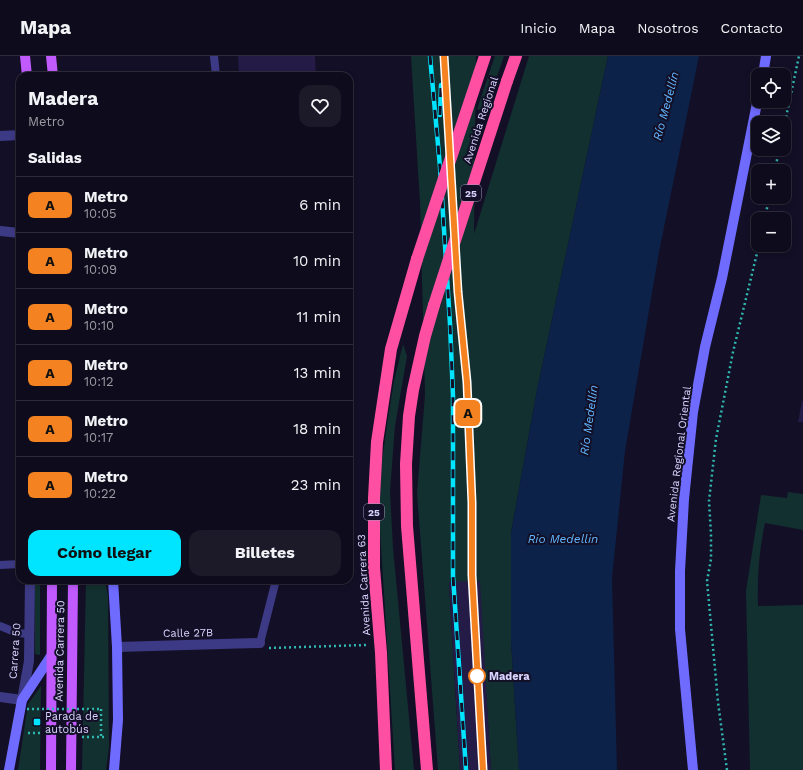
<!DOCTYPE html>
<html lang="es">
<meta charset="utf-8">
<style>
:root{--surface:#0e0b1c;--page:#1c1929;--text:#f1f3f6;--muted:#9b9ba3;--line:#2e2b3b;--accent:#00e5ff}
body{margin:0;font-family:"Work Sans",sans-serif;background:var(--page);color:var(--text);height:100vh;display:flex;flex-direction:column;font-size:15px;white-space:nowrap}
*{box-sizing:border-box;margin:0}
p{font-size:13px;color:var(--muted)}
.icon{flex:none;width:22px;height:22px;fill:none;stroke:currentColor;stroke-width:2;stroke-linecap:round;stroke-linejoin:round}
.map{position:relative;flex:1;overflow:hidden}
.side{position:absolute;left:16px;top:16px;width:337px;height:512px;display:flex;flex-direction:column;background:var(--surface);border-radius:12px;box-shadow:0 2px 6px #0003,0 0 0 1px var(--line)}
.side>*{flex:none}
.badge{padding:0 8px;border-radius:6px;font-size:14px;line-height:26px}
.tools{position:absolute;left:751px;top:12px;display:grid;gap:8px}
.tools a{display:grid;place-items:center;width:40px;height:40px;border-radius:8px;background:var(--surface);box-shadow:0 2px 6px #0003,0 0 0 1px var(--line);font-size:20px}
.map>.badge{position:absolute;translate:-50% -50%;box-shadow:0 0 0 2px #fff}
h2{padding:0 12px;font-size:15px;line-height:36px}
.round{display:grid;place-items:center;flex:none;width:42px;height:42px;border-radius:12px;background:var(--page)}
.summary{display:flex;align-items:center;justify-content:space-between;height:68px;padding:0 12px}
h1{font-size:19px;font-weight:700;line-height:30px}
.cta{display:flex;gap:8px;margin-top:auto;padding:8px 12px}
.cta a{flex:1;height:46px;border-radius:12px;background:var(--accent);color:#111;font-size:16px;font-weight:700;line-height:46px;text-align:center}
.cta a+a{background:var(--page);color:var(--text)}
ul{padding:0;list-style:none}
li{display:flex;align-items:center;gap:12px;height:56px;padding:0 12px;border-top:1px solid var(--line)}
li div{flex:1}
li b{display:block;font-size:15px}
li em{font-style:normal}
li .badge{min-width:44px;font-weight:700;text-align:center}
header{display:flex;align-items:center;gap:24px;box-sizing:border-box;height:56px;padding:0 20px;background:var(--surface);border-bottom:1px solid var(--line)}
header strong{font-size:19px}
nav{display:flex;gap:22px;margin-inline-start:auto;font-size:14px}
.map>svg:first-child{display:block}
</style>
<header>
<strong>Mapa</strong>
<nav><a>Inicio</a><a>Mapa</a><a>Nosotros</a><a>Contacto</a></nav>
</header>
<div class="map">
<svg width="803" height="714" viewBox="0 0 803 714">
<rect width="100%" height="100%" fill="#130f26"/>
<g fill="#12302f">
<path d="M 411,0 L 476,0 L 474,178 L 529,0 L 608,0 L 537,334 L 511,477 L 511,585 L 519,714 L 491,714 L 479,525 L 449,527 L 460,714 L 438,714 L 417,437 L 425,339 L 420,147 Z"/>
<path d="M 495,0 L 504,0 L 485,56 L 477,53 Z"/>
<path d="M 403,288 L 407,300 L 395,370 L 390,435 L 393,492 L 414,714 L 395,714 L 379,458 L 381,412 L 388,362 L 394,325 Z"/>
<path d="M 788,436 L 803,438 L 803,474 L 765,467 C 759,495 757,522 758,550 L 803,549 L 803,714 L 750,714 L 746,535 L 761,439 L 787,442 Z"/>
<path d="M 35,524 L 40,524 L 40,599 L 35,598 Z"/>
<path d="M 86,524 L 105,524 L 108,540 L 109,690 L 106,714 L 82,714 Z"/>
<path d="M 41,630 L 40,714 L 18,714 L 28,648 Z"/>
</g>
<path fill="#0c2248" d="M 608,0 L 699,0 L 659,196 L 625,395 L 612,522 L 617,714 L 519,714 L 511,585 L 511,477 L 537,334 Z"/>
<g fill="#241b47">
<path d="M 238,0 L 315,0 L 316,20 L 239,20 Z"/>
<path d="M 802,345 L 803,345 L 803,366 L 798,366 Z"/>
<path d="M 480,525 L 491,714 L 460,714 L 449,526 Z"/>
</g>
<g fill="none" stroke-linecap="round" stroke-linejoin="round">
<g stroke="#2fb8b0" stroke-width="2.5" stroke-dasharray="2 3" stroke-linecap="butt">
<path d="M 784,71 L 799,0"/>
<path d="M 775,115 L 779,93"/>
<path d="M 765,163 L 769,141"/>
<path d="M 269,592 L 366,589"/>
<path d="M 101,653 L 101,681"/>
<path d="M 28,677 L 41,677"/>
<path d="M 82,681 L 105,681"/>
<path d="M 727,714 L 718,646 L 707,525 L 711,503 L 711,478 L 709,445 L 716,383 L 733,296 L 759,189"/>
</g>
<g stroke="#3d3a85" stroke-width="8">
<path d="M 214,0 L 216,20"/>
<path d="M 0,509 L 20,508"/>
<path d="M 0,570 L 17,577 L 29,578"/>
<path d="M 260,587 L 276,524"/>
</g>
<g stroke="#3d3a85" stroke-width="10">
<path d="M 0,80 L 20,79"/>
<path d="M 0,175 L 20,177"/>
<path d="M 117,591 L 260,587"/>
<path d="M 0,641 L 22,644 L 29,605 L 30,524"/>
</g>
<g stroke="#6f6bff" stroke-width="10">
<path d="M 763,19 L 766,0"/>
<path d="M 113,524 L 117,591 L 118,664 L 114,714"/>
<path d="M 9,714 L 22,644 L 51,600"/>
<path d="M 693,714 L 680,573 L 680,515 L 684,443 L 693,356 L 705,291 L 722,222 L 758,42"/>
</g>
<g stroke="#c25bff" stroke-width="10">
<path d="M 25,0 L 27,20"/>
<path d="M 51,0 L 53,20"/>
<path d="M 51,714 L 52,524"/>
<path d="M 71,714 L 73,524"/>
</g>
<g stroke="#ff4fa3" stroke-width="12">
<path d="M 507,25 L 516,0"/>
<path d="M 386,714 L 381,597 L 374,512 L 374,442 L 377,386 L 391,293 L 417,203"/>
<path d="M 427,714 L 407,470 L 406,408 L 409,360 L 413,334 L 425,280 L 434,249"/>
</g>
<defs>
<g id="rail">
<path d="M 430,0 L 440,111 L 450,268 L 453,340 L 453,520 L 466,714"/>
<path d="M 444,0 L 458,236 L 467,326 L 472,447 L 472,519 L 482,714"/>
<path d="M 440,59 L 441,29"/>
</g>
</defs>
<use href="#rail" stroke="#00e5ff" stroke-width="4.5"/>
<use href="#rail" stroke="#130f26" stroke-width="3" stroke-dasharray="9" stroke-linecap="butt"/>
<path stroke="#2fb8b0" stroke-width="2.5" stroke-dasharray="2 3" stroke-linecap="butt" d="M 27,653 L 101,653"/>
<g stroke="#ff4fa3" stroke-width="12">
<path d="M 417,203 L 485,0"/>
<path d="M 434,249 L 507,25"/>
</g>
</g>
<g fill="none" stroke-linecap="round" stroke-linejoin="round">
<defs>
<path id="line" d="M 444,0 L 458,236 L 467,326 L 472,447 L 472,519 L 483,714"/>
</defs>
<use href="#line" stroke="#fff" stroke-width="9"/>
<use href="#line" stroke="#f58220" stroke-width="6"/>
</g>
<circle fill="#fff" stroke="#f58220" stroke-width="2" cx="477" cy="620" r="8"/>
<rect fill="#00e5ff" stroke="#130f26" stroke-width="1.5" x="33" y="662" width="8" height="8" rx="2"/>
<g text-anchor="middle" dominant-baseline="central" stroke-width="4" stroke-linejoin="round" paint-order="stroke">
<g fill="#130f26" stroke="#9e99be" stroke-width="1">
<rect x="461" y="129" width="20" height="16" rx="3"/>
<rect x="364" y="448" width="20" height="16" rx="3"/>
</g>
<g font-size="10" font-weight="bold" fill="#d9d4ff">
<text x="471" y="137">25</text>
<text x="374" y="456">25</text>
</g>
<g font-size="11" fill="#d9d4ff" stroke="#130f26">
<text transform="translate(481 64) rotate(-72)">Avenida Regional</text>
<text transform="translate(679 398) rotate(-83)">Avenida Regional Oriental</text>
<text transform="translate(364 529) rotate(-93)">Avenida Carrera 63</text>
<text transform="translate(188 577) rotate(-1)">Calle 27B</text>
<text transform="translate(15 595) rotate(-86)">Carrera 50</text>
<text transform="translate(60 595) rotate(-89)">Avenida Carrera 50</text>
</g>
<g font-size="11" font-weight="bold" fill="#d9d4ff" stroke="#130f26" text-anchor="start">
<text x="489" y="620">Madera</text>
</g>
<g font-size="11" fill="#d9d4ff" stroke="#130f26" text-anchor="start">
<text x="45" y="660">Parada de<tspan x="45" dy="13">autobús</tspan></text>
</g>
<g font-size="12" font-style="italic" fill="#62b6ff" stroke="#130f26">
<text transform="translate(666 50) rotate(-75)">Río Medellín</text>
<text transform="translate(589 364) rotate(-82)">Río Medellín</text>
<text x="563" y="483">Rio Medellin</text>
</g>
</g>
</svg>
<div class="tools">
<a><svg class="icon" aria-label="locate" viewBox="0 0 24 24"><circle cx="12" cy="12" r="6"/><path d="M12 2v4M12 18v4M2 12h4M18 12h4"/></svg></a>
<a><svg class="icon" aria-label="layers" viewBox="0 0 24 24"><path d="M12 4l9 5-9 5-9-5zM3 14l9 5 9-5"/></svg></a>
<a>+</a>
<a>−</a>
</div>
<b class="badge" style="left:468px;top:357px;background:#f58220;color:#111">A</b>
<section class="side">
<div class="summary"><div><h1>Madera</h1><p>Metro</p></div><a class="round"><svg class="icon" aria-label="heart" viewBox="0 0 24 24"><path d="M12 20l-8-8c-3-5 5-10 8-4 3-6 11-1 8 4z"/></svg></a></div>
<h2>Salidas</h2>
<ul>
<li><span class="badge" style="background:#f58220;color:#111">A</span><div><b>Metro</b><p>10:05</p></div><em>6 min</em></li>
<li><span class="badge" style="background:#f58220;color:#111">A</span><div><b>Metro</b><p>10:09</p></div><em>10 min</em></li>
<li><span class="badge" style="background:#f58220;color:#111">A</span><div><b>Metro</b><p>10:10</p></div><em>11 min</em></li>
<li><span class="badge" style="background:#f58220;color:#111">A</span><div><b>Metro</b><p>10:12</p></div><em>13 min</em></li>
<li><span class="badge" style="background:#f58220;color:#111">A</span><div><b>Metro</b><p>10:17</p></div><em>18 min</em></li>
<li><span class="badge" style="background:#f58220;color:#111">A</span><div><b>Metro</b><p>10:22</p></div><em>23 min</em></li>
</ul>
<div class="cta"><a>Cómo llegar</a><a>Billetes</a></div>
</section>
</div>
